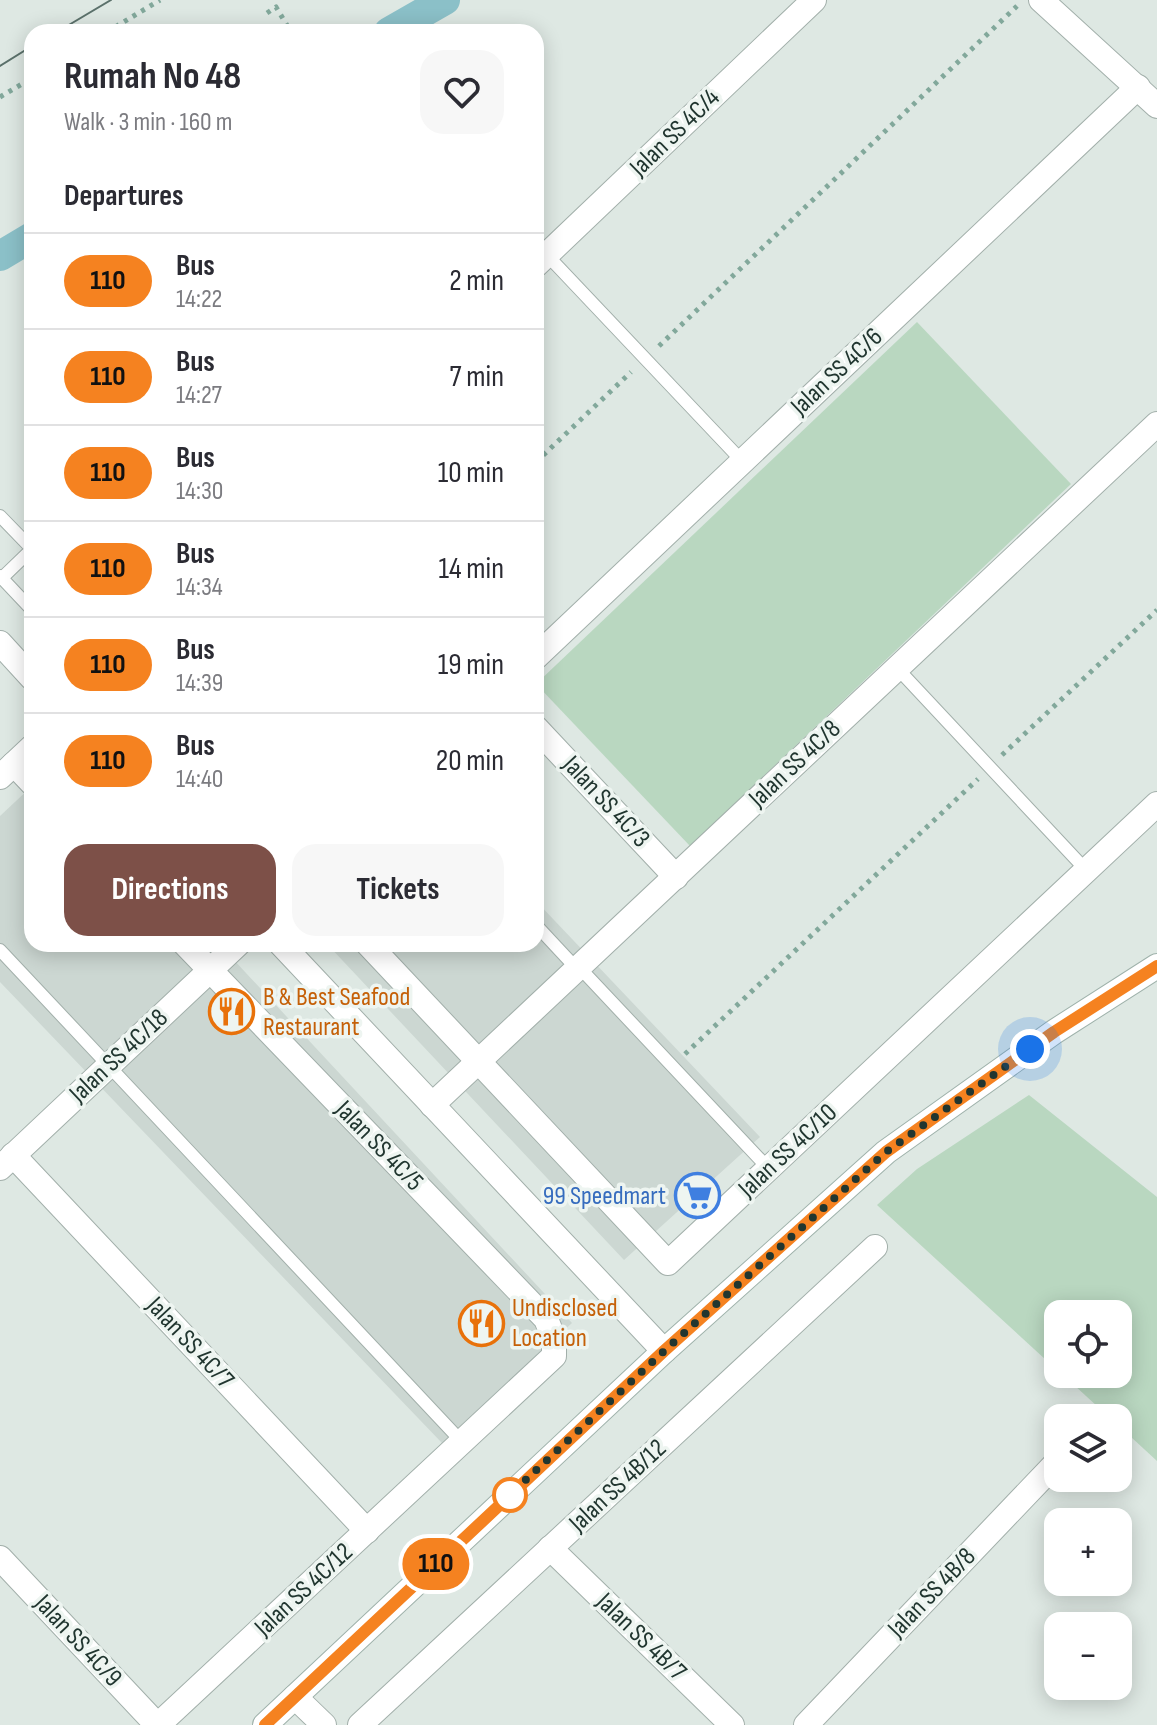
<!DOCTYPE html>
<meta charset="utf-8">
<style>
:root{--surface:#fff;--page:#f7f7f7;--text:#2b2b33;--muted:#7c7c81;--line:#e1e1e2;--accent:#7d5048}
body{margin:0;font-family:"Sofia Sans Condensed",sans-serif;background:var(--page);color:var(--text);height:100vh;display:flex;flex-direction:column;font-size:30px;white-space:nowrap}
*{box-sizing:border-box;margin:0}
p{font-size:26px;color:var(--muted)}
.icon{flex:none;width:44px;height:44px;fill:none;stroke:currentColor;stroke-width:2;stroke-linecap:round;stroke-linejoin:round}
.map{position:relative;flex:1;overflow:hidden}
.sheet{position:absolute;left:24px;top:24px;width:520px;height:928px;display:flex;flex-direction:column;background:var(--surface);border-radius:24px;box-shadow:0 4px 20px #0003}
.sheet>*{flex:none}
.badge{padding:0 16px;border-radius:26px;font-size:28px;line-height:52px}
.buttons{position:absolute;left:1044px;top:1300px;display:grid;gap:16px}
.buttons a{display:grid;place-items:center;width:88px;height:88px;border-radius:16px;background:var(--surface);box-shadow:0 4px 20px #0003;font-size:40px}
.you{position:absolute;width:40px;height:40px;margin:-20px;border:6px solid #fff;border-radius:50%;background:#1a73e8;box-shadow:0 0 0 12px #1a73e833}
.map>.badge{position:absolute;translate:-50% -50%;box-shadow:0 0 0 4px #fff}
h2{padding:0 40px;font-size:30px;line-height:72px}
.round{display:grid;place-items:center;flex:none;width:84px;height:84px;border-radius:24px;background:var(--page)}
.overview{display:flex;align-items:center;justify-content:space-between;height:136px;padding:0 40px}
h1{font-size:38px;font-weight:700;line-height:60px}
.primary-button{display:flex;gap:16px;margin-top:auto;padding:16px 40px}
.primary-button a{flex:1;height:92px;border-radius:24px;background:var(--accent);color:#fff;font-size:32px;font-weight:700;line-height:92px;text-align:center}
.primary-button a+a{background:var(--page);color:var(--text)}
ul{padding:0;list-style:none}
li{display:flex;align-items:center;gap:24px;height:96px;padding:0 40px;border-top:2px solid var(--line)}
li div{flex:1}
li b{display:block;font-size:30px}
li em{font-style:normal}
li .badge{min-width:88px;font-weight:700;text-align:center}
.map>svg:first-child{display:block}
</style>
<div class="map">
<svg width="1157" height="1725" viewBox="0 0 1157 1725">
<rect width="100%" height="100%" fill="#dee8e3"/>
<g fill="#ccd7d2">
<path d="M 32,786 L 32,944 L 219,944 L 572,1323 L 442,1443 L 0,982 L 0,816 Z"/>
<path d="M 536,901 L 760,1137 L 624,1260 L 327,944 L 536,944 Z"/>
</g>
<g fill="#b9d7c0">
<path d="M 917,322 L 1071,484 L 690,846 L 536,684 Z"/>
<path d="M 1029,1095 L 1157,1197 L 1157,1461 L 1118,1425 L 1118,1418 L 1110,1418 L 1062,1374 L 1118,1374 L 1118,1314 L 1058,1314 L 1058,1371 L 877,1205 L 917,1169 Z"/>
</g>
<g fill="none" stroke-linecap="round" stroke-linejoin="round">
<g stroke="#8bc0c8" stroke-width="30">
<path d="M 389,32 L 445,0"/>
<path d="M 0,256 L 32,237"/>
</g>
<defs>
<g id="lane">
<path d="M 547,255 L 743,462"/>
<path d="M 0,516 L 32,549 L 2,578"/>
<path d="M 0,576 L 32,610"/>
<path d="M 897,668 L 1086,870"/>
<path d="M 536,925 L 577,969"/>
<path d="M 0,950 L 462,1442"/>
<path d="M 579,967 L 769,1169"/>
</g>
<g id="street">
<path d="M 1041,0 L 1157,106"/>
<path d="M 536,265 L 814,0"/>
<path d="M 0,643 L 32,678"/>
<path d="M 536,657 L 1138,87"/>
<path d="M 536,728 L 676,877"/>
<path d="M 14,764 L 32,783"/>
<path d="M 0,777 L 32,747"/>
<path d="M 281,944 L 664,1351"/>
<path d="M 368,944 L 668,1263 L 1157,804"/>
<path d="M 432,1105 L 1157,424"/>
<path d="M 13,1155 L 367,1531"/>
<path d="M 0,1168 L 238,944"/>
<path d="M 550,1548 L 732,1725"/>
<path d="M 0,1558 L 157,1725"/>
<path d="M 295,1697 L 324,1725"/>
<path d="M 158,1725 L 554,1356 L 554,1339 L 546,1319 L 185,944"/>
<path d="M 360,1725 L 875,1247"/>
<path d="M 806,1725 L 1058,1461"/>
</g>
<path id="secondary" d="M 265,1725 L 664,1351 L 886,1152 L 1054,1032 L 1157,966"/>
</defs>
<use href="#lane" stroke="#a2afaa" stroke-width="14"/>
<use href="#street" stroke="#a2afaa" stroke-width="26"/>
<use href="#secondary" stroke="#9fb2ab" stroke-width="26"/>
<g stroke="#82a89b" stroke-width="5" stroke-dasharray="4 6" stroke-linecap="butt">
<path d="M 267,13 L 276,7 L 291,32"/>
<path d="M 107,32 L 160,0"/>
<path d="M 0,97 L 32,78"/>
<path d="M 659,346 L 1017,6"/>
<path d="M 536,462 L 631,372"/>
<path d="M 1002,755 L 1157,610"/>
<path d="M 685,1054 L 978,779"/>
</g>
<use href="#lane" stroke="#fff" stroke-width="12"/>
<use href="#street" stroke="#fff" stroke-width="24"/>
<use href="#secondary" stroke="#fff" stroke-width="24"/>
<g stroke="#5b716b" stroke-width="2">
<path d="M 57,32 L 111,0"/>
<path d="M 0,66 L 32,46"/>
</g>
</g>
<g fill="none" stroke-linecap="round" stroke-linejoin="round">
<defs>
<path id="line" d="M 265,1725 L 664,1351 L 886,1152 L 1054,1032 L 1157,966"/>
</defs>
<use href="#line" stroke="#fff" stroke-width="18"/>
<use href="#line" stroke="#f58220" stroke-width="12"/>
<path stroke="#213630" stroke-width="8" stroke-dasharray="0 14.4" d="M 510,1495 L 502,1502 L 664,1351 L 886,1152 L 1030,1049"/>
</g>
<defs>
<symbol id="restaurant-ring" viewBox="-11 -11 22 22"><circle r="9.5" fill="#eef5f1" stroke="#e8710a" stroke-width="1.5"/><path d="M-5-6h1v4h1v-4h1v4h1v-4h1v5L-1.5 .5V6h-2V.5L-5-1ZM5-6V6H3V1.5H1.5Q1.5-4 5-6Z" fill="#e8710a"/></symbol>
<symbol id="supermarket-ring" viewBox="-11 -11 22 22"><circle r="9.5" fill="#eef5f1" stroke="#3f7fe0" stroke-width="1.5"/><path d="M-6-5.5h2.5l.6 2H6L4.5 2H-2.5L-4.4-4H-6ZM-1.5 3.2a1.3 1.3 0 1 0 .1 0ZM3 3.2a1.3 1.3 0 1 0 .1 0Z" fill="#3f7fe0"/></symbol>
</defs>
<g fill-rule="evenodd">
<use href="#restaurant-ring" x="206" y="986" width="51" height="51"/>
<use href="#supermarket-ring" x="672" y="1170" width="51" height="51"/>
<use href="#restaurant-ring" x="456" y="1298" width="51" height="51"/>
</g>
<circle fill="#fff" stroke="#f58220" stroke-width="4" cx="510" cy="1495" r="16"/>
<g text-anchor="middle" dominant-baseline="central" stroke-width="7" stroke-linejoin="round" paint-order="stroke">
<g font-size="26" fill="#213630" stroke="#eef5f1">
<text transform="translate(675 133) rotate(-44)">Jalan SS 4C/4</text>
<text transform="translate(837 372) rotate(-43)">Jalan SS 4C/6</text>
<text transform="translate(795 764) rotate(-43)">Jalan SS 4C/8</text>
<text transform="translate(606 802) rotate(47)">Jalan SS 4C/3</text>
<text transform="translate(119 1056) rotate(-43)">Jalan SS 4C/18</text>
<text transform="translate(379 1146) rotate(46)">Jalan SS 4C/5</text>
<text transform="translate(788 1151) rotate(-43)">Jalan SS 4C/10</text>
<text transform="translate(190 1343) rotate(47)">Jalan SS 4C/7</text>
<text transform="translate(618 1486) rotate(-43)">Jalan SS 4B/12</text>
<text transform="translate(304 1590) rotate(-43)">Jalan SS 4C/12</text>
<text transform="translate(932 1593) rotate(-46)">Jalan SS 4B/8</text>
<text transform="translate(641 1637) rotate(44)">Jalan SS 4B/7</text>
<text transform="translate(78 1641) rotate(47)">Jalan SS 4C/9</text>
</g>
<g font-size="26" fill="#c56008" stroke="#eef5f1" text-anchor="start">
<text x="263" y="997">B &amp; Best Seafood<tspan x="263" dy="30">Restaurant</tspan></text>
<text x="512" y="1308">Undisclosed<tspan x="512" dy="30">Location</tspan></text>
</g>
<g font-size="26" fill="#366cbe" stroke="#eef5f1" text-anchor="end">
<text x="666" y="1196">99 Speedmart</text>
</g>
</g>
</svg>
<div class="buttons">
<a><svg class="icon" aria-label="locate" viewBox="0 0 24 24"><circle cx="12" cy="12" r="6"/><path d="M12 2v4M12 18v4M2 12h4M18 12h4"/></svg></a>
<a><svg class="icon" aria-label="layers" viewBox="0 0 24 24"><path d="M12 4l9 5-9 5-9-5zM3 14l9 5 9-5"/></svg></a>
<a>+</a>
<a>−</a>
</div>
<div class="you" style="left:1030px;top:1049px"></div>
<b class="badge" style="left:436px;top:1564px;background:#f58220;color:#111">110</b>
<section class="sheet">
<div class="overview"><div><h1>Rumah No 48</h1><p>Walk · 3 min · 160 m</p></div><a class="round"><svg class="icon" aria-label="heart" viewBox="0 0 24 24"><path d="M12 20l-8-8c-3-5 5-10 8-4 3-6 11-1 8 4z"/></svg></a></div>
<h2>Departures</h2>
<ul>
<li><span class="badge" style="background:#f58220;color:#111">110</span><div><b>Bus</b><p>14:22</p></div><em>2 min</em></li>
<li><span class="badge" style="background:#f58220;color:#111">110</span><div><b>Bus</b><p>14:27</p></div><em>7 min</em></li>
<li><span class="badge" style="background:#f58220;color:#111">110</span><div><b>Bus</b><p>14:30</p></div><em>10 min</em></li>
<li><span class="badge" style="background:#f58220;color:#111">110</span><div><b>Bus</b><p>14:34</p></div><em>14 min</em></li>
<li><span class="badge" style="background:#f58220;color:#111">110</span><div><b>Bus</b><p>14:39</p></div><em>19 min</em></li>
<li><span class="badge" style="background:#f58220;color:#111">110</span><div><b>Bus</b><p>14:40</p></div><em>20 min</em></li>
</ul>
<div class="primary-button"><a>Directions</a><a>Tickets</a></div>
</section>
</div>
